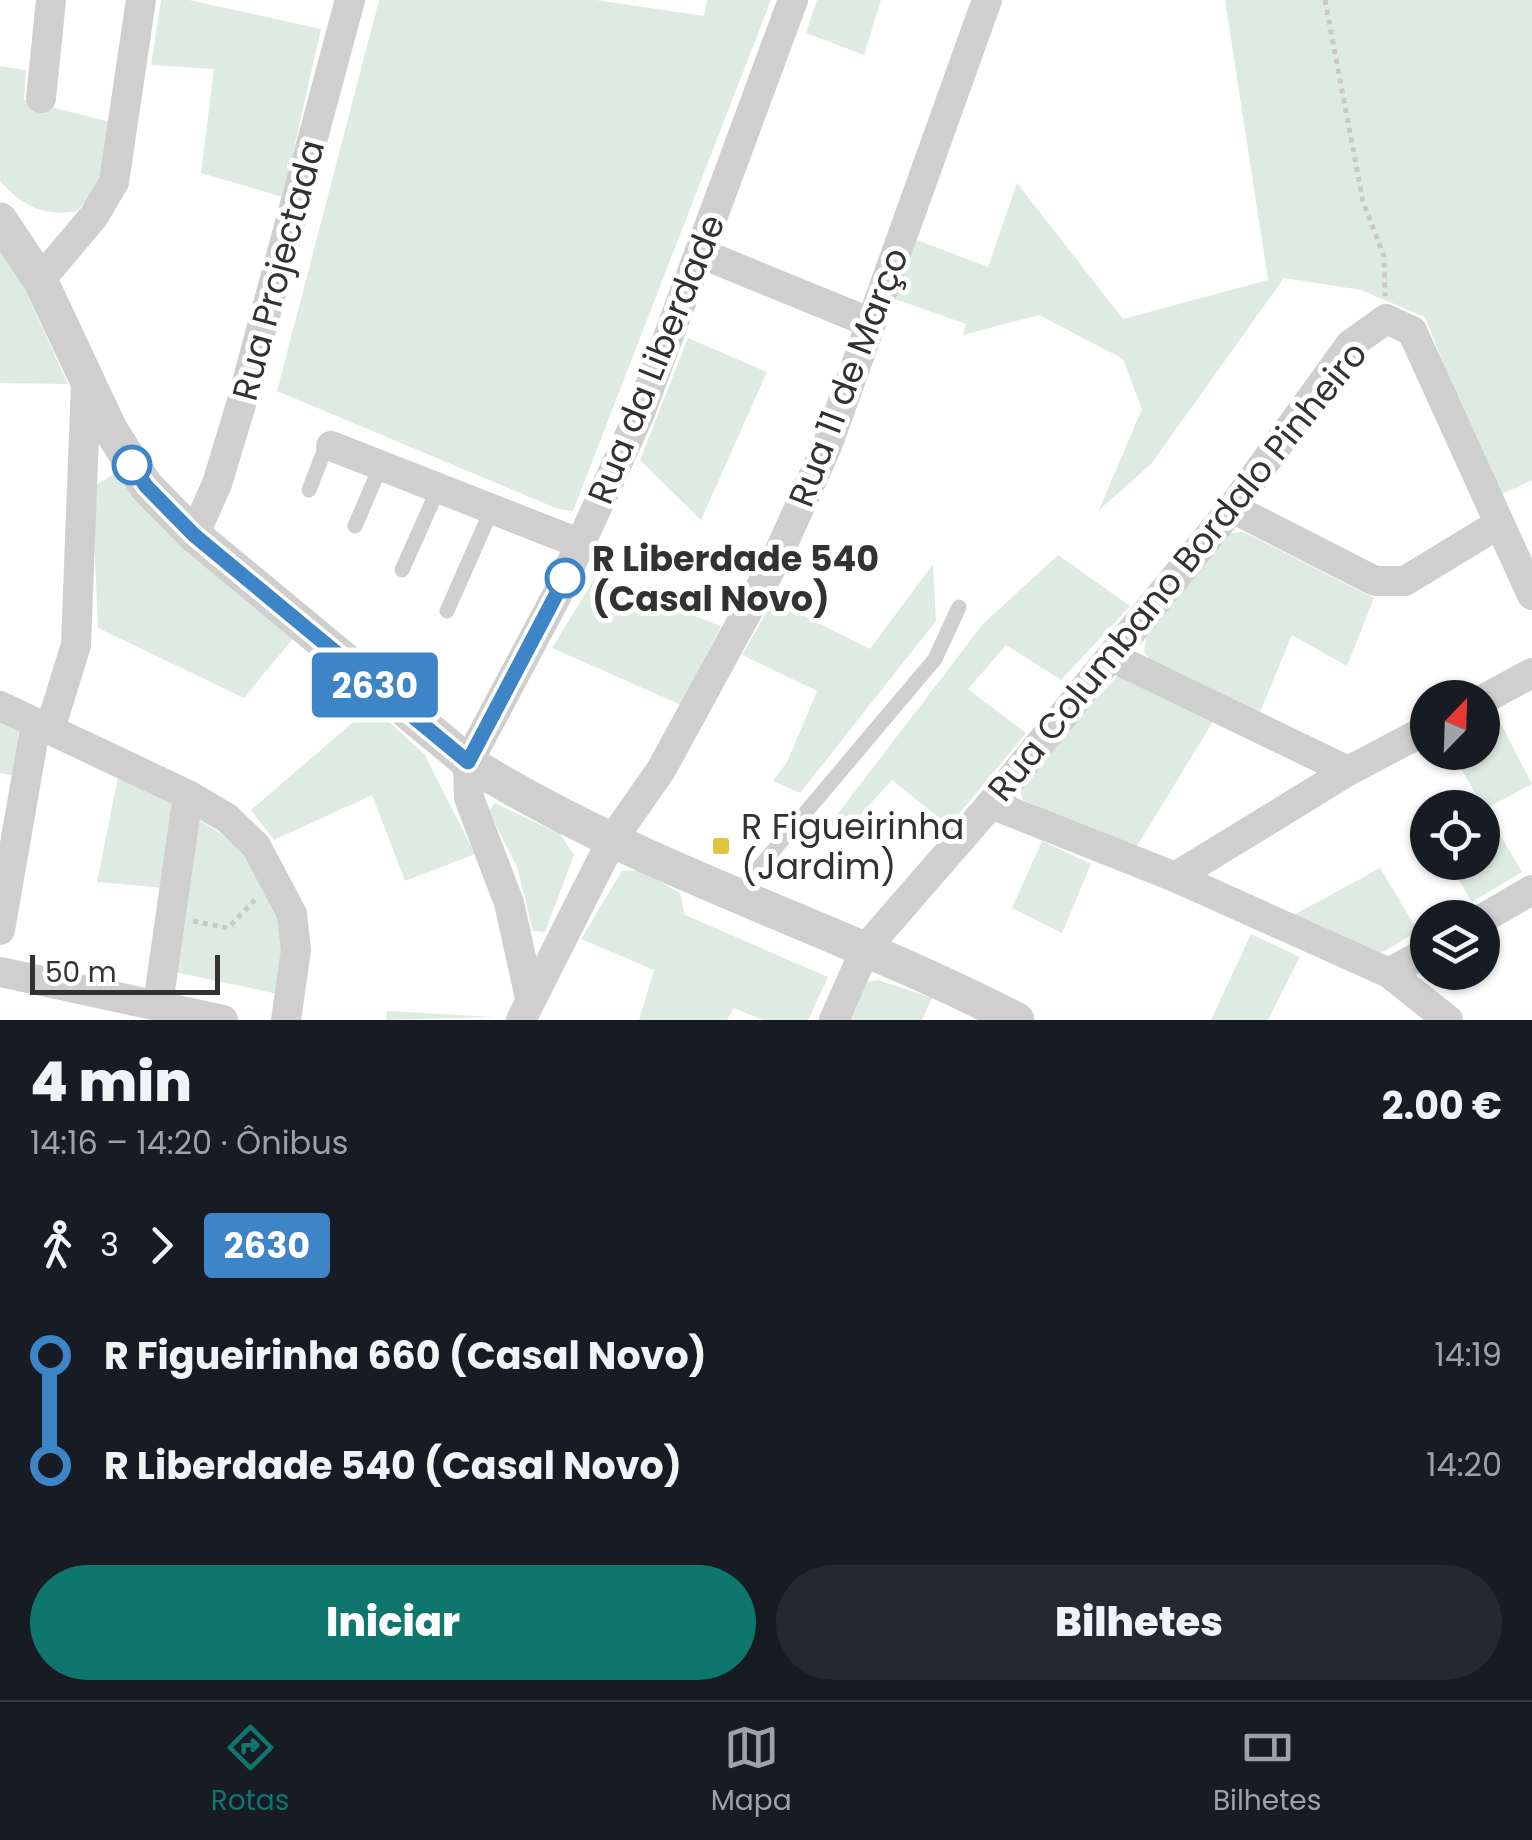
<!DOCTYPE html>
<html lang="pt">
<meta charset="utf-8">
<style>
:root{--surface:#171b24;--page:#242831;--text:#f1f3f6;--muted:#9ea1a6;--line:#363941;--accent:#0f766e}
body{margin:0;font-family:Poppins,sans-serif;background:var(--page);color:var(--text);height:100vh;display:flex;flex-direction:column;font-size:38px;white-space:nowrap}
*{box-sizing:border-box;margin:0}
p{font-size:32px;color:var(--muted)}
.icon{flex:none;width:55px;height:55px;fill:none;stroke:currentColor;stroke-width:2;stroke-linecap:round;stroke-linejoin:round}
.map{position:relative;height:1020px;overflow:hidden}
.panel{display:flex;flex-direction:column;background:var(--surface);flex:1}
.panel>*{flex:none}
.badge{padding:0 20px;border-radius:8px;font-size:35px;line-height:65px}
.needle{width:65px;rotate:23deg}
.fabs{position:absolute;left:1410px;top:680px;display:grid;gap:20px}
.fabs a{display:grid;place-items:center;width:90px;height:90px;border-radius:50%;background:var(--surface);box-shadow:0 2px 8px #0004;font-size:50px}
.scale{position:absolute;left:30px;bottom:25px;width:190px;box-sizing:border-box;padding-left:10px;border:5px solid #323232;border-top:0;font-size:28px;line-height:35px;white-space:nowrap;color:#323232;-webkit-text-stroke:8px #fff;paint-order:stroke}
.map>.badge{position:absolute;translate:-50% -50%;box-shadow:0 0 0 5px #fff}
.legs{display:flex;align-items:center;gap:15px;height:110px;padding:0 30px;font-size:32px}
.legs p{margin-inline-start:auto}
.summary{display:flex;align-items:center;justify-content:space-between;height:170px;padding:0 30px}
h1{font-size:55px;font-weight:800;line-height:75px}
.button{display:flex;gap:20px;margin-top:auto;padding:20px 30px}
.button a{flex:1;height:115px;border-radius:60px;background:var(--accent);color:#fff;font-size:40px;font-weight:800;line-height:115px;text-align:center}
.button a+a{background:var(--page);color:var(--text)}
ul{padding:0 30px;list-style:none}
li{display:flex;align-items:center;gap:35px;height:110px;font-size:38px}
li i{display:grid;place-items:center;width:15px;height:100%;margin:0 12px;background:currentColor}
li i::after{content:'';width:25px;height:25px;margin:-12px;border:8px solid;border-radius:50%;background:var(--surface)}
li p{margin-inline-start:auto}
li:first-child i{background:linear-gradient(#0000 50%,currentColor 0)}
li:last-child i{background:linear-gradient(currentColor 50%,#0000 0)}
.tabs{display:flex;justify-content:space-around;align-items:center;height:140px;border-top:2px solid var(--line);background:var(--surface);font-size:28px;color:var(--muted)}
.tabs a{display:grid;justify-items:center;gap:5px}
.tabs .selected{color:var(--accent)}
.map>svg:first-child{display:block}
</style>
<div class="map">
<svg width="1532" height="1020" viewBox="0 0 1532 1020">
<rect width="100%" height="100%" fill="#fff"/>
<g fill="#deebe3">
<path d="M 161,0 L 189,0 L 321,29 L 283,197 L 201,173 L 214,69 L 151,65 Z"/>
<path d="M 379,0 L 596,0 L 704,16 L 707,0 L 771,0 L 573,511 L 558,509 L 277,391 Z"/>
<path d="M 817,0 L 881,0 L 864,55 L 806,33 Z"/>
<path d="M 1225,0 L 1532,0 L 1532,480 L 1496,497 L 1425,317 L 1361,290 L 1284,278 L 1151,464 L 1099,510 L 1142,409 L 1123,359 L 1039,315 L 963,335 L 966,324 L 895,299 L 917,240 L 988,267 L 1017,183 L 1123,319 L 1268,280 Z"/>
<path d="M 0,66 L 26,70 L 24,100 L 110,122 L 100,185 L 77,211 C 44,217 22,206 0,181 Z"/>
<path d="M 0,245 L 10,257 L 68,384 L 0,383 Z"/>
<path d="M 688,338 L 767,372 L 701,520 L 640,460 Z"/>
<path d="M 116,473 L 145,508 L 295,636 L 244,698 L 98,628 L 92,487 Z"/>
<path d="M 1244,532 L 1374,598 L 1347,666 L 1292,635 L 1260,712 L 1151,660 L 1144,652 L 1146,638 L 1217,539 L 1224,533 Z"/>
<path d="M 1058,555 L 1130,606 L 1061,680 L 1006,645 L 968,689 L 1026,733 L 949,826 L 892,780 L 843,834 L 829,825 L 983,624 Z"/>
<path d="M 933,564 L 936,621 L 800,793 L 773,781 L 787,762 L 817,691 L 742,655 L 773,601 L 870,649 Z"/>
<path d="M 595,578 L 721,626 L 681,705 L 552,648 Z"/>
<path d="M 1119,674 L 1214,720 L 1134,851 L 1022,799 L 1020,784 Z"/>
<path d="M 372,706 L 425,755 L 475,854 L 405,881 L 372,795 L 274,840 L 251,810 Z"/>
<path d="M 1496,714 L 1532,784 L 1485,809 L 1522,872 L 1472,902 L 1448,863 L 1482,862 L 1484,808 L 1452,753 L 1482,752 L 1483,720 Z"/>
<path d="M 0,718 L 19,725 L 16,776 L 0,773 Z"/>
<path d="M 119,772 L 172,800 L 164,888 L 97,882 Z"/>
<path d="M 495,803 L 560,834 L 574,855 L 545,932 L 533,931 L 517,867 L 489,811 Z"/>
<path d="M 199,820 C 241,843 274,882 283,930 C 287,949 280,974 278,994 L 174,972 Z"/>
<path d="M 1042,841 L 1091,864 L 1062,933 L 1012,908 Z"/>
<path d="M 1380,868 L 1418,931 L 1385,951 L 1369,955 L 1290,917 Z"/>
<path d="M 640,870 L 680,893 L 685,915 L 828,977 L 808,1020 L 763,1020 L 734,1008 L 727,1020 L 639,1020 L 654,970 L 581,939 L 622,871 Z"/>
<path d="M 1251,934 L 1300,957 L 1268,1020 L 1211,1020 Z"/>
<path d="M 878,980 L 932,998 L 922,1020 L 846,1020 L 867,982 Z"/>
<path d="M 387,1011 L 495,1017 L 386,1020 Z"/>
</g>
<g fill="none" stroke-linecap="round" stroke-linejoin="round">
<g stroke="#c9c9c9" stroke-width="5" stroke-dasharray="5 5" stroke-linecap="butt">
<path d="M 1325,0 L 1363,202 L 1384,256 L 1385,296"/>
<path d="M 193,921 L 228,928 L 255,900"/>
</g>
<g stroke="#cfcfcf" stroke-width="15">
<path d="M 309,490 L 325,449 L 331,446"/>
<path d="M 355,526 L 382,463"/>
<path d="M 402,570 L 439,487"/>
<path d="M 447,611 L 492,509"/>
<path d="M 735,896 L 935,659 L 959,607"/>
</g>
<g stroke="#cfcfcf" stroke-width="30">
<path d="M 41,98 L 51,0"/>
<path d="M 700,253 L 871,323"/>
<path d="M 40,280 L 94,216 L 114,182 L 141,0"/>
<path d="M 331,446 L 581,544"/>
<path d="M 1232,508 L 1375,581 L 1405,581 L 1497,525"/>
<path d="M 194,535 L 217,484 L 242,401 L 350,0"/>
<path d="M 1112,657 L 1348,771"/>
<path d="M 1482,700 L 1532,673"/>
<path d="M 0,706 L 188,795 L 227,818 L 256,846 L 292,914 L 296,950 L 286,1020"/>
<path d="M 50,729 L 76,645 L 86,383"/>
<path d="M 991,804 L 1175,877 L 1389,973 L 1448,1020"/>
<path d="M 1175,877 L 1348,771 L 1428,729"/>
<path d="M 1482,919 L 1532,890"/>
<path d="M 0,930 L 36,723"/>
<path d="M 0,972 L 223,1020"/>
<path d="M 1389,973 L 1428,951"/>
<path d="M 530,998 L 509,903 L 469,798 L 468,762 L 556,597 L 640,413 L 793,0"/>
<path d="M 158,1004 L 188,795"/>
<path d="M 521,1020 L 612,840 L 661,770 L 777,557 L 827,446 L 987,0"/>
<path d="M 834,1020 L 866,948 L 991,804 L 1232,508 L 1350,345 L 1386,319 L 1412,331 L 1532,595"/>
</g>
<path stroke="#cfcfcf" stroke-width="35" d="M 0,220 L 40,280 L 110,429 L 146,486 L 194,535 L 468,762 C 640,870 837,927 1017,1020"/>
</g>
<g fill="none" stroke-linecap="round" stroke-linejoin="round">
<defs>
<path id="line-1" d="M 132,465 L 146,486 L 194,535 L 468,762 L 565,578"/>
</defs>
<use href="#line-1" stroke="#fff" stroke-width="22"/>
<use href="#line-1" stroke="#3d85c6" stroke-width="15"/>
</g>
<g fill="#fff" stroke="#3d85c6" stroke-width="5">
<circle cx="132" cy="465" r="18"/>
<circle cx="565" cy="578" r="18"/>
</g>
<rect fill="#dfc53e" stroke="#fff" stroke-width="4" x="711" y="836" width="20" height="20" rx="5"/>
<g text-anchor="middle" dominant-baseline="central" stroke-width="10" stroke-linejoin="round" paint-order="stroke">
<g font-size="35" fill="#323232" stroke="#fff">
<text transform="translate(278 270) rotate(-75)">Rua Projectada</text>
<text transform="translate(656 359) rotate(-68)">Rua da Liberdade</text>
<text transform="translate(848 377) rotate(-69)">Rua 11 de Março</text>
<text transform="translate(1177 571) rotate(-51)">Rua Columbano Bordalo Pinheiro</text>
</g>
<g font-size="35" font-weight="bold" fill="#323232" stroke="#fff" text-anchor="start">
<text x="592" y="558">R Liberdade 540<tspan x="592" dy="40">(Casal Novo)</tspan></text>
</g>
<g font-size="35" fill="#323232" stroke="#fff" text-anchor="start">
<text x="741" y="826">R Figueirinha<tspan x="741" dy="40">(Jardim)</tspan></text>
</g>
</g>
</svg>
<div class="fabs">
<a><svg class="needle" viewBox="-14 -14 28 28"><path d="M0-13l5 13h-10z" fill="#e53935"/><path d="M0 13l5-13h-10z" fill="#9ea1a6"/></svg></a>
<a><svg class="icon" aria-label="locate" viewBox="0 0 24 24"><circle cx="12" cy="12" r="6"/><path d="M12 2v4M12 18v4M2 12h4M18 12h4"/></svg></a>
<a><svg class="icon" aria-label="layers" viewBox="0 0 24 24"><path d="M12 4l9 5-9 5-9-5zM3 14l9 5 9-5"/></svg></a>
</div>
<div class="scale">50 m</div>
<b class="badge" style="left:375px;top:685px;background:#3d85c6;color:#fff">2630</b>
</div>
<section class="panel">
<div class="summary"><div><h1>4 min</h1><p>14:16 – 14:20 · Ônibus</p></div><b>2.00 €</b></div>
<div class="legs"><svg class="icon" aria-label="walk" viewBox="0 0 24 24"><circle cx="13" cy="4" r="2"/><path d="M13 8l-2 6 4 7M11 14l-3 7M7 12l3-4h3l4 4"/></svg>3<svg class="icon" aria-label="forward" viewBox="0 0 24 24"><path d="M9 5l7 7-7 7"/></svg><b class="badge" style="background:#3d85c6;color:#fff">2630</b></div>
<ul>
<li><i style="color:#3d85c6"></i><b>R Figueirinha 660 (Casal Novo)</b><p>14:19</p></li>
<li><i style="color:#3d85c6"></i><b>R Liberdade 540 (Casal Novo)</b><p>14:20</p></li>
</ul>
<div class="button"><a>Iniciar</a><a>Bilhetes</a></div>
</section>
<nav class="tabs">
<a class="selected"><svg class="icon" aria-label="directions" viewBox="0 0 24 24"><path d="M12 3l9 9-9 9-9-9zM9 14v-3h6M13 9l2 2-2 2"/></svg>Rotas</a>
<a><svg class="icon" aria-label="map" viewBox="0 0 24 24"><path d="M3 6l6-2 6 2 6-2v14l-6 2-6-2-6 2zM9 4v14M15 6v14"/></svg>Mapa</a>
<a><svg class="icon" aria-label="tickets" viewBox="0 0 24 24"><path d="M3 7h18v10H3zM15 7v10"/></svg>Bilhetes</a>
</nav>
